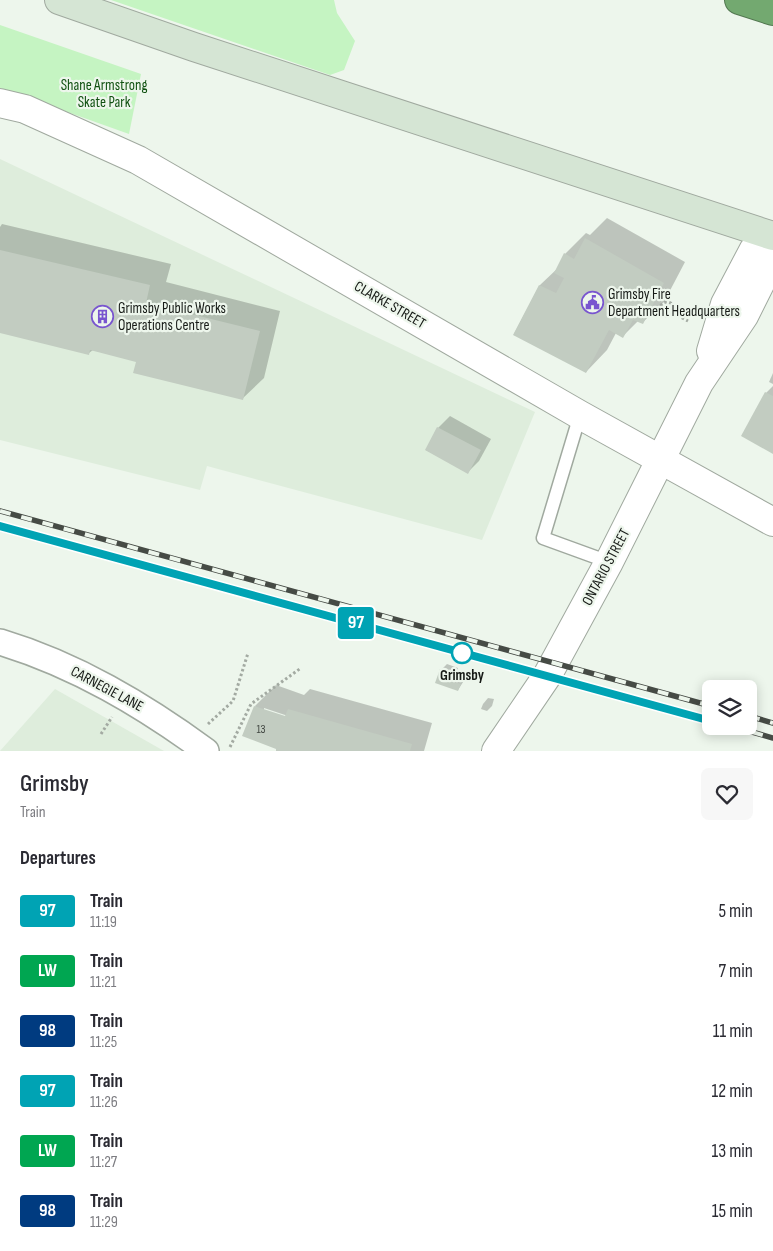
<!DOCTYPE html>
<style>
:root{--surface:#fff;--page:#f7f7f7;--text:#2b2b33;--muted:#7c7c81}
body{margin:0;font-family:"Sofia Sans Condensed",sans-serif;background:var(--page);color:var(--text);height:100vh;display:flex;flex-direction:column;font-size:19px;white-space:nowrap}
*{box-sizing:border-box;margin:0}
p{font-size:16px;color:var(--muted)}
.icon{flex:none;width:28px;height:28px;fill:none;stroke:currentColor;stroke-width:2;stroke-linecap:round;stroke-linejoin:round}
.map{position:relative;height:751px;overflow:hidden}
.details{display:flex;flex-direction:column;background:var(--surface);flex:1}
.details>*{flex:none}
.badge{padding:0 10px;border-radius:4px;font-size:18px;line-height:32px}
.fabs{position:absolute;left:702px;top:680px;display:grid;gap:10px}
.fabs a{display:grid;place-items:center;width:55px;height:55px;border-radius:8px;background:var(--surface);box-shadow:0 2px 12px #0003;font-size:25px}
.map>.badge{position:absolute;translate:-50% -50%;box-shadow:0 0 0 2px #fff}
h2{padding:0 20px;font-size:19px;line-height:45px}
.round{display:grid;place-items:center;flex:none;width:52px;height:52px;border-radius:8px;background:var(--page)}
.head{display:flex;align-items:center;justify-content:space-between;height:85px;padding:0 20px}
h1{font-size:24px;font-weight:600;line-height:38px}
ul{padding:0;list-style:none}
li{display:flex;align-items:center;gap:15px;height:60px;padding:0 20px}
li div{flex:1}
li b{display:block;font-size:19px}
li em{font-style:normal}
li .badge{min-width:55px;font-weight:700;text-align:center}
.map>svg:first-child{display:block}
</style>
<div class="map">
<svg width="773" height="751" viewBox="0 0 773 751">
<rect width="100%" height="100%" fill="#edf6ec"/>
<g fill="#deeddc">
<path d="M 0,159 L 535,412 L 482,540 L 207,466 L 200,490 L 0,440 Z"/>
<path d="M 55,689 L 164,751 L 0,751 Z"/>
</g>
<g fill="#c5f4c2">
<path d="M 111,0 L 334,0 L 337,13 L 355,41 L 344,70 L 330,75 Z"/>
<path d="M 0,25 L 141,74 L 129,134 L 0,88 Z"/>
</g>
<g fill="#0003" fill-rule="evenodd">
<path d="M 607,218 L 685,262 L 664,302 L 642,323 L 638,321 L 623,336 L 616,333 L 607,350 L 586,372 L 514,334 L 540,285 L 559,267 L 565,254 L 586,233 L 590,235 Z"/>
<path d="M 2,224 L 171,264 L 166,282 L 280,311 L 264,378 L 242,399 L 138,361 L 93,350 L 89,353 L 0,331 L 0,227 Z"/>
<path d="M 773,373 L 773,384 L 769,382 Z"/>
<path d="M 773,386 L 773,452 L 766,393 Z"/>
<path d="M 450,416 L 491,439 L 479,461 L 468,472 L 426,450 L 438,428 Z"/>
<path d="M 447,664 L 458,668 L 455,675 L 465,679 L 458,690 L 441,670 Z"/>
<path d="M 276,685 L 304,695 L 310,689 L 432,723 L 424,751 L 277,751 L 278,748 L 255,706 ZM 264,708 L 291,717 L 291,720 L 264,710 Z"/>
<path d="M 488,698 L 494,699 L 492,706 L 487,711 L 481,709 L 483,704 Z"/>
</g>
<g fill="#c2ccc1">
<path d="M 585,238 L 664,283 L 643,324 L 633,320 L 623,338 L 609,330 L 586,373 L 513,335 L 539,285 L 556,293 L 564,278 L 554,273 L 564,253 L 574,259 Z"/>
<path d="M 0,250 L 150,285 L 146,303 L 260,331 L 243,400 L 133,373 L 136,362 L 90,350 L 89,355 L 0,333 Z"/>
<path d="M 765,392 L 773,396 L 773,454 L 741,436 Z"/>
<path d="M 437,427 L 481,450 L 468,474 L 425,450 Z"/>
<path d="M 440,669 L 453,674 L 451,681 L 461,684 L 458,691 L 435,683 Z"/>
<path d="M 254,706 L 285,716 L 288,709 L 412,744 L 410,751 L 276,751 L 276,749 L 242,736 Z"/>
</g>
<g fill="none" stroke-linecap="round" stroke-linejoin="round">
<defs>
<path id="service" d="M 580,415 L 543,538 L 609,562"/>
<path id="minor" d="M 0,642 C 76,665 143,705 206,751"/>
<g id="tertiary">
<path d="M 0,103 L 25,109 L 138,160 L 580,415 L 773,522"/>
<path d="M 711,351 L 725,304 L 754,249 L 773,238"/>
<path d="M 496,751 L 547,676 L 609,562 L 699,383 L 744,316 L 773,258"/>
</g>
<path id="secondary" d="M 59,0 L 194,47 L 773,236"/>
<path id="motorway" d="M 739,0 L 773,11"/>
</defs>
<use href="#service" stroke="#a0a99f" stroke-width="15"/>
<use href="#minor" stroke="#a0a99f" stroke-width="28"/>
<use href="#tertiary" stroke="#a0a99f" stroke-width="30"/>
<use href="#secondary" stroke="#a0a99f" stroke-width="30"/>
<use href="#motorway" stroke="#527750" stroke-width="30"/>
<g stroke="#a3aaa2" stroke-width="3" stroke-dasharray="2.5 2.5" stroke-linecap="butt">
<circle cx="667" cy="309" r="7"/>
<path d="M 673,313 L 688,321"/>
<path d="M 208,724 L 233,701 L 248,653"/>
<path d="M 101,734 L 112,717"/>
<path d="M 230,747 L 251,704 L 301,668"/>
</g>
<use href="#service" stroke="#fff" stroke-width="12"/>
<use href="#minor" stroke="#fff" stroke-width="25"/>
<use href="#tertiary" stroke="#fff" stroke-width="28"/>
<use href="#secondary" stroke="#d5e5d4" stroke-width="28"/>
<use href="#motorway" stroke="#73a970" stroke-width="28"/>
<defs>
<g id="rail">
<path d="M 0,511 L 711,706"/>
<path d="M 0,526 L 711,721"/>
<path d="M 749,716 L 773,723"/>
<path d="M 731,726 L 773,738"/>
</g>
</defs>
<use href="#rail" stroke="#464b45" stroke-width="5.5"/>
<use href="#rail" stroke="#edf6ec" stroke-width="4" stroke-dasharray="11" stroke-linecap="butt"/>
</g>
<g fill="none" stroke-linecap="round" stroke-linejoin="round">
<defs>
<path id="line" d="M 0,526 L 711,721"/>
</defs>
<use href="#line" stroke="#fff" stroke-width="11"/>
<use href="#line" stroke="#00a3b4" stroke-width="8"/>
</g>
<defs>
<symbol id="civic-ring" viewBox="-11 -11 22 22"><circle r="9.5" fill="#edf6ec" stroke="#7955cf" stroke-width="1.5"/><path d="M-.6-6.5H3V-4.5H.6V-3L4-1V1h2V6H-6V1h2V-1L-.6-3ZM-1.2 2.5V6h2.4V2.5Z" fill="#7955cf"/></symbol>
<symbol id="building-ring" viewBox="-11 -11 22 22"><circle r="9.5" fill="#edf6ec" stroke="#7955cf" stroke-width="1.5"/><path d="M-4-6H4V6H1V3H-1V6H-4ZM-2.5-4.3h1.7v1.8h-1.7ZM.8-4.3h1.7v1.8H.8ZM-2.5-1h1.7V.8h-1.7ZM.8-1h1.7V.8H.8Z" fill="#7955cf"/></symbol>
</defs>
<g fill-rule="evenodd">
<use href="#civic-ring" x="580" y="290" width="25" height="25"/>
<use href="#building-ring" x="90" y="304" width="25" height="25"/>
</g>
<circle fill="#fff" stroke="#00a3b4" stroke-width="2.5" cx="462" cy="653" r="10"/>
<g text-anchor="middle" dominant-baseline="central" stroke-width="4.5" stroke-linejoin="round" paint-order="stroke">
<g font-size="12" fill="#414641">
<text x="261" y="729">13</text>
</g>
<g font-size="15" fill="#105111" stroke="#edf6ec">
<text x="104" y="85">Shane Armstrong<tspan x="104" dy="17">Skate Park</tspan></text>
</g>
<g font-size="15" fill="#161a16" stroke="#edf6ec" text-anchor="start">
<text x="608" y="294">Grimsby Fire<tspan x="608" dy="17">Department Headquarters</tspan></text>
<text x="118" y="308">Grimsby Public Works<tspan x="118" dy="17">Operations Centre</tspan></text>
</g>
<g font-size="15" fill="#161a16" stroke="#edf6ec">
<text transform="translate(390 305) rotate(30)">CLARKE STREET</text>
<text transform="translate(606 567) rotate(-62)">ONTARIO STREET</text>
<text transform="translate(107 689) rotate(28)">CARNEGIE LANE</text>
</g>
<g font-size="15" font-weight="bold" fill="#161a16" stroke="#edf6ec">
<text x="462" y="675">Grimsby</text>
</g>
</g>
</svg>
<div class="fabs">
<a><svg class="icon" aria-label="layers" viewBox="0 0 24 24"><path d="M12 4l9 5-9 5-9-5zM3 14l9 5 9-5"/></svg></a>
</div>
<b class="badge" style="left:356px;top:623px;background:#00a3b4;color:#fff">97</b>
</div>
<section class="details">
<div class="head"><div><h1>Grimsby</h1><p>Train</p></div><a class="round"><svg class="icon" aria-label="heart" viewBox="0 0 24 24"><path d="M12 20l-8-8c-3-5 5-10 8-4 3-6 11-1 8 4z"/></svg></a></div>
<h2>Departures</h2>
<ul>
<li><span class="badge" style="background:#00a3b4;color:#fff">97</span><div><b>Train</b><p>11:19</p></div><em>5 min</em></li>
<li><span class="badge" style="background:#00a651;color:#fff">LW</span><div><b>Train</b><p>11:21</p></div><em>7 min</em></li>
<li><span class="badge" style="background:#003b80;color:#fff">98</span><div><b>Train</b><p>11:25</p></div><em>11 min</em></li>
<li><span class="badge" style="background:#00a3b4;color:#fff">97</span><div><b>Train</b><p>11:26</p></div><em>12 min</em></li>
<li><span class="badge" style="background:#00a651;color:#fff">LW</span><div><b>Train</b><p>11:27</p></div><em>13 min</em></li>
<li><span class="badge" style="background:#003b80;color:#fff">98</span><div><b>Train</b><p>11:29</p></div><em>15 min</em></li>
</ul>
</section>
